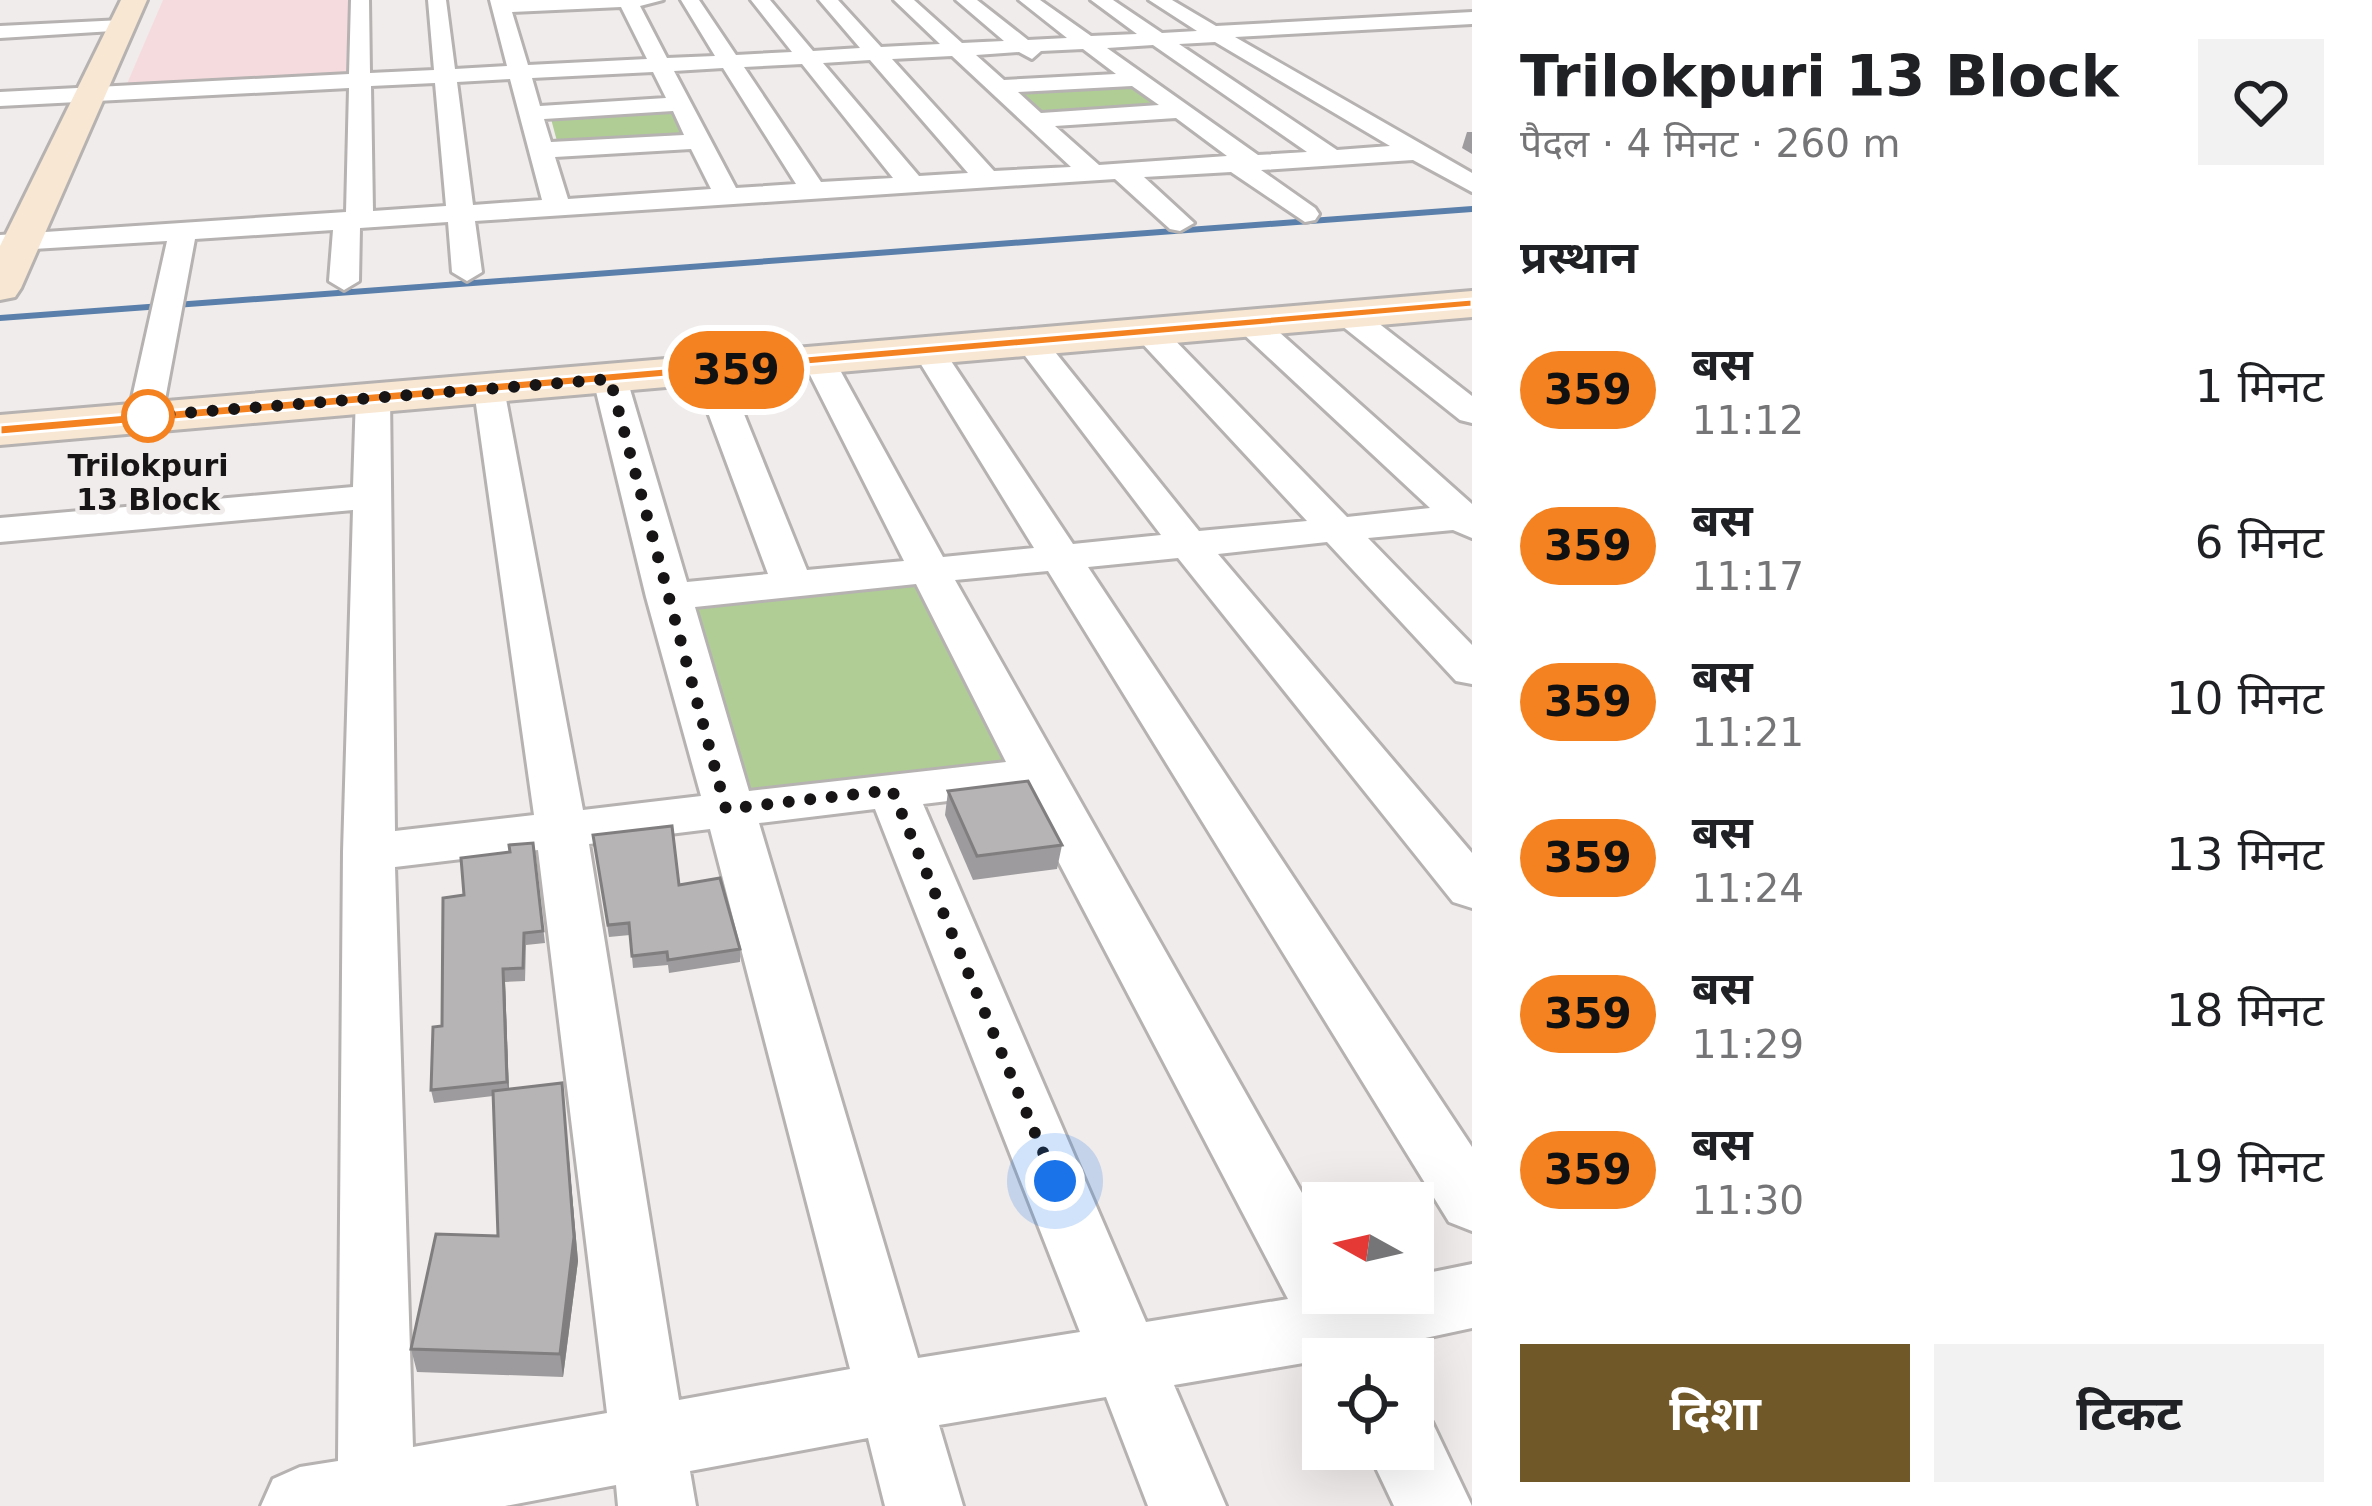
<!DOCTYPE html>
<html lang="hi">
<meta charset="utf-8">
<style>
:root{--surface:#fff;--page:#f2f2f2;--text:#202124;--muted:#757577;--accent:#715829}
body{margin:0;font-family:"DejaVu Sans","Noto Sans Devanagari",sans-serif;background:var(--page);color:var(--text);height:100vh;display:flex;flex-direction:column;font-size:45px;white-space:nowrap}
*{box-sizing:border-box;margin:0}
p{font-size:39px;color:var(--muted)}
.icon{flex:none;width:66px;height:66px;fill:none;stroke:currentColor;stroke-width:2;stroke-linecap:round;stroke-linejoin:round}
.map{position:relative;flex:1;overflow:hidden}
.details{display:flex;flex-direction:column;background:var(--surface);width:900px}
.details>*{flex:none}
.badge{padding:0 24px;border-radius:39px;font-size:42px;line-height:78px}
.needle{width:78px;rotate:278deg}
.buttons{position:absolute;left:1302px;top:1182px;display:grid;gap:24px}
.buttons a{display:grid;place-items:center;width:132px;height:132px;border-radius:0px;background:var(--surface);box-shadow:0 12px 48px #0002;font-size:60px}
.you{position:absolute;width:60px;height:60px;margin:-30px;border:9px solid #fff;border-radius:50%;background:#1a73e8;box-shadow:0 0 0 18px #1a73e833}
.map>.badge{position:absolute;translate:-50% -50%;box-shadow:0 0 0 6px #fff}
h2{padding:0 48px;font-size:45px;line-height:108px}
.round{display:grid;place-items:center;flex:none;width:126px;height:126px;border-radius:0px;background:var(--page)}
.head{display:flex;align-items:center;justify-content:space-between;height:204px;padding:0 48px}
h1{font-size:57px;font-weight:700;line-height:90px}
.cta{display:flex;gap:24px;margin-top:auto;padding:24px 48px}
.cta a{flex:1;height:138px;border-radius:0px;background:var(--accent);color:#fff;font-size:48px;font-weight:700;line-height:138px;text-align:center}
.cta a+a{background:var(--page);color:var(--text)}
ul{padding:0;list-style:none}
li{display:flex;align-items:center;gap:36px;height:156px;padding:0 48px}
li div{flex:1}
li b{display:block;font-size:45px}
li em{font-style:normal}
li .badge{min-width:132px;font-weight:700;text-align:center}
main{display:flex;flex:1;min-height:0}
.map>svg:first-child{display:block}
</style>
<main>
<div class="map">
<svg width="1472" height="1506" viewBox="0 0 1472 1506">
<rect width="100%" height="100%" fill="#f0eceb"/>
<path fill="#f6dbde" d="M 163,0 L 349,0 L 346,74 L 126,86 Z"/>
<g fill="#b0cd96">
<path d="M 1126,82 L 1160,108 L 1038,116 L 1009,88 Z"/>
<path d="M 678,108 L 692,137 L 558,145 L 550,115 Z"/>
<path d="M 934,577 L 1029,760 L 739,795 L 685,605 Z"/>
</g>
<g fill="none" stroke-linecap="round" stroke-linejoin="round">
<path fill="#5a7faa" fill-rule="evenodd" d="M 1472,206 L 1472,212 L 0,321 L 0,315 Z"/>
<defs>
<g id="street">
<path d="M 351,0 L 369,0 L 370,73 L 434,70 L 428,0 L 446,0 L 455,69 L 507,66 L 490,0 L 663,0 L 640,6 L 667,58 L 715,56 L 681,0 L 699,0 L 736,55 L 792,52 L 751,0 L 770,0 L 813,51 L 860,48 L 819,0 L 838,0 L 881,47 L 940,44 L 894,0 L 914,0 L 962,43 L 1004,41 L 956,0 L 977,0 L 1028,40 L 1067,38 L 1019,0 L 1040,0 L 1091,36 L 1137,34 L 1091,0 L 1113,0 L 1162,33 L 1197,31 L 1149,0 L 1172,0 L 1216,26 L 1472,12 L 1472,24 L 1235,37 L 1472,173 L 1472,192 L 1413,160 L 1261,170 L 1315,208 L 1319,214 L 1315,220 L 1305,222 L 1231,172 L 1144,177 L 1194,223 L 1180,231 L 1170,229 L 1115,179 L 475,221 L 482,272 L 467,281 L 452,272 L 448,222 L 360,228 L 359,281 L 344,290 L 329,281 L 333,230 L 195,239 L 162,416 L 157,423 L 133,423 L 128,416 L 167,241 L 0,251 L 0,235 L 346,212 L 349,88 L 0,106 L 0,92 L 349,74 ZM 621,7 L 647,59 L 528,65 L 512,12 ZM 1215,42 L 1390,146 L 1337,150 L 1179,44 ZM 1153,45 L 1307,152 L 1258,155 L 1107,48 ZM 1083,49 L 1116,74 L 1004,80 L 976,55 L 1019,52 L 1032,59 L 1041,51 ZM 952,56 L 1071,167 L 994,171 L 892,59 ZM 870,60 L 968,173 L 919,176 L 823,63 ZM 802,64 L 893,178 L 821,182 L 744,67 ZM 723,68 L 796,184 L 736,188 L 674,71 ZM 653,72 L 666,98 L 540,106 L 532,78 ZM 510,79 L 542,200 L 473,205 L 457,82 ZM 435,83 L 446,206 L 373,211 L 371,86 ZM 1132,86 L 1159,105 L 1041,113 L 1018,92 ZM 673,111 L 684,135 L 551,142 L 544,119 ZM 1176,118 L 1227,156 L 1099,165 L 1055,126 ZM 691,149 L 711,189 L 568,199 L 555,157 Z"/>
<path d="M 122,20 L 132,26 L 129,30 L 0,38 L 0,26 Z"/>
<path d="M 1348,306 L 1359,308 L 1472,396 L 1472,423 L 1460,420 L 1337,322 L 1333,315 Z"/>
<path d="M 1249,313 L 1260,315 L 1472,504 L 1472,538 L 1453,530 L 1368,538 L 1472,645 L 1472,684 L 1456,681 L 1327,542 L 1218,554 L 1472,853 L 1472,908 L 1453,902 L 1178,558 L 1088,567 L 1472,1147 L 1472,1231 L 1449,1222 L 1048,571 L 955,580 L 1323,1230 L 1323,1293 L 1413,1293 L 1413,1276 L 1472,1264 L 1472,1328 L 1388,1346 L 1394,1359 L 1323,1359 L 1323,1365 L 1321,1360 L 1174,1385 L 1226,1506 L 1148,1506 L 1106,1397 L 939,1425 L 963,1506 L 885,1506 L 868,1438 L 690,1471 L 696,1506 L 618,1506 L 616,1485 L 505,1506 L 261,1506 L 273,1479 L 300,1467 L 338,1461 L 343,852 L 353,510 L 0,542 L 0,518 L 353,487 L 356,395 L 361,388 L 385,388 L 390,395 L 395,831 L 534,815 L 474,390 L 479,383 L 503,383 L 583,810 L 701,796 L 646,597 L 593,379 L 598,372 L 610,369 L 627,379 L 687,582 L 768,574 L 693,372 L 710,362 L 727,372 L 807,570 L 904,561 L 803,361 L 819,351 L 835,361 L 943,557 L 1034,548 L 914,353 L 930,343 L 941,346 L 1073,544 L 1161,535 L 1016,344 L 1032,334 L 1043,337 L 1199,531 L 1307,521 L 1139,340 L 1134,333 L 1139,326 L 1161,326 L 1347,517 L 1430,508 L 1238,329 L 1233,322 ZM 916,584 L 1006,762 L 749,791 L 695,607 ZM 1022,792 L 1288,1299 L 1146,1322 L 923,804 ZM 875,809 L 1080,1332 L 918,1358 L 759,823 ZM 710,829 L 850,1369 L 679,1400 L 589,844 ZM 538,850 L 607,1413 L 413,1447 L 395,867 Z"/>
<path d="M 1413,1415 L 1432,1422 L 1472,1506 L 1394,1506 L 1367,1449 L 1413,1449 Z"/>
</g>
<g id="secondary">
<path d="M 121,0 L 147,0 L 21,288 L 15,297 L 0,300 L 0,246 Z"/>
<path d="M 1472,291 L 1472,317 L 0,445 L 0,415 Z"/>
</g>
</defs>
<use href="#street" stroke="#b5b2b1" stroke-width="6"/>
<use href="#secondary" stroke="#b5b2b1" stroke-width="6"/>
<use href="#street" fill="#fff" fill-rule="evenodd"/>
<use href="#secondary" fill="#f8e7d2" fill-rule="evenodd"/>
</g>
<g fill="#9d9b9d">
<path d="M 1467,132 L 1472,132 L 1472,154 L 1462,148 Z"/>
<path d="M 948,791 L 1062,845 L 1057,869 L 973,880 L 945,815 Z"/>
<path d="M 593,835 L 679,885 L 740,949 L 740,962 L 669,973 L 668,965 L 633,968 L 630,935 L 609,937 Z"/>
<path d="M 533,843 L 545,943 L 526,945 L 525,981 L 505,982 L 509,1090 L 562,1083 L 578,1261 L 563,1377 L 417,1372 L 411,1349 L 498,1236 L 493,1096 L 434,1103 L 431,1090 L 464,895 L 510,852 Z"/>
</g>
<g fill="#807e7f">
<path d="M 503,969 L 505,982 L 509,1095 L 507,1082 Z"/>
<path d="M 562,1083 L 578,1261 L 563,1377 L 560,1354 Z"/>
</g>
<g fill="#b7b4b6" stroke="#807e7f" stroke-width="3">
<path d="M 1028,781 L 1062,845 L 977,856 L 948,791 Z"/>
<path d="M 672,826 L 679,885 L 720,878 L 740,949 L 668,960 L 667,952 L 632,956 L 629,923 L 608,925 L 593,835 Z"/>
<path d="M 533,843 L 543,931 L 524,933 L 523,968 L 503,969 L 507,1082 L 431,1090 L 433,1027 L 442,1026 L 443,898 L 464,895 L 461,858 L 510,852 L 509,845 Z"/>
<path d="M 562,1083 L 574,1237 L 560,1354 L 411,1349 L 436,1234 L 498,1236 L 493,1091 Z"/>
</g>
<path fill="#f58220" stroke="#fff" stroke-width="3" d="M 1472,299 L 1472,307 L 0,435 L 0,425 Z"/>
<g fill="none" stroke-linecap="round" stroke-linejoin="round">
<path stroke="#171515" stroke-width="12" stroke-dasharray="0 21.6" d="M 148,416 L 610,379 L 726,809 L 892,790 L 1055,1181"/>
</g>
<circle fill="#fff" stroke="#f58220" stroke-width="6" cx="148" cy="416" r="24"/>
<g text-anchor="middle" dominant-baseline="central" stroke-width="9" stroke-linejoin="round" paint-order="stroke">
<g font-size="30" font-weight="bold" fill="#171515" stroke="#f0eceb">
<text x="148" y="465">Trilokpuri<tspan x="148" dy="34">13 Block</tspan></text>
</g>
</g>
</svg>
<div class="buttons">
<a><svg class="needle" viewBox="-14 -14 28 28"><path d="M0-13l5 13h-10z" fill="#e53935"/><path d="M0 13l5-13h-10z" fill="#757577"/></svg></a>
<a><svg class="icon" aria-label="locate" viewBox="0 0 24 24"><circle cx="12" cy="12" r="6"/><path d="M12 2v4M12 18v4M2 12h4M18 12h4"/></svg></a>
</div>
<div class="you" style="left:1055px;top:1181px"></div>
<b class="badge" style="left:736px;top:370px;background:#f58220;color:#111">359</b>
</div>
<section class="details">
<div class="head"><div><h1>Trilokpuri 13 Block</h1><p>पैदल · 4 मिनट · 260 m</p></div><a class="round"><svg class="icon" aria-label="heart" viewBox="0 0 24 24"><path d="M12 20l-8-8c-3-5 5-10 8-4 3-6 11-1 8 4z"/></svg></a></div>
<h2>प्रस्थान</h2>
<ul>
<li><span class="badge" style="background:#f58220;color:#111">359</span><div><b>बस</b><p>11:12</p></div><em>1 मिनट</em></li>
<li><span class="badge" style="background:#f58220;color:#111">359</span><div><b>बस</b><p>11:17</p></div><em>6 मिनट</em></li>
<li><span class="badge" style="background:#f58220;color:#111">359</span><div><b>बस</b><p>11:21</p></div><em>10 मिनट</em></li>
<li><span class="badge" style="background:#f58220;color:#111">359</span><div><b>बस</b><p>11:24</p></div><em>13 मिनट</em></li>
<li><span class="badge" style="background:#f58220;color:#111">359</span><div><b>बस</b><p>11:29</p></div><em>18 मिनट</em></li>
<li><span class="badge" style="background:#f58220;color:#111">359</span><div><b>बस</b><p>11:30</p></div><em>19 मिनट</em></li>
</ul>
<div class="cta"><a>दिशा</a><a>टिकट</a></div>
</section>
</main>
